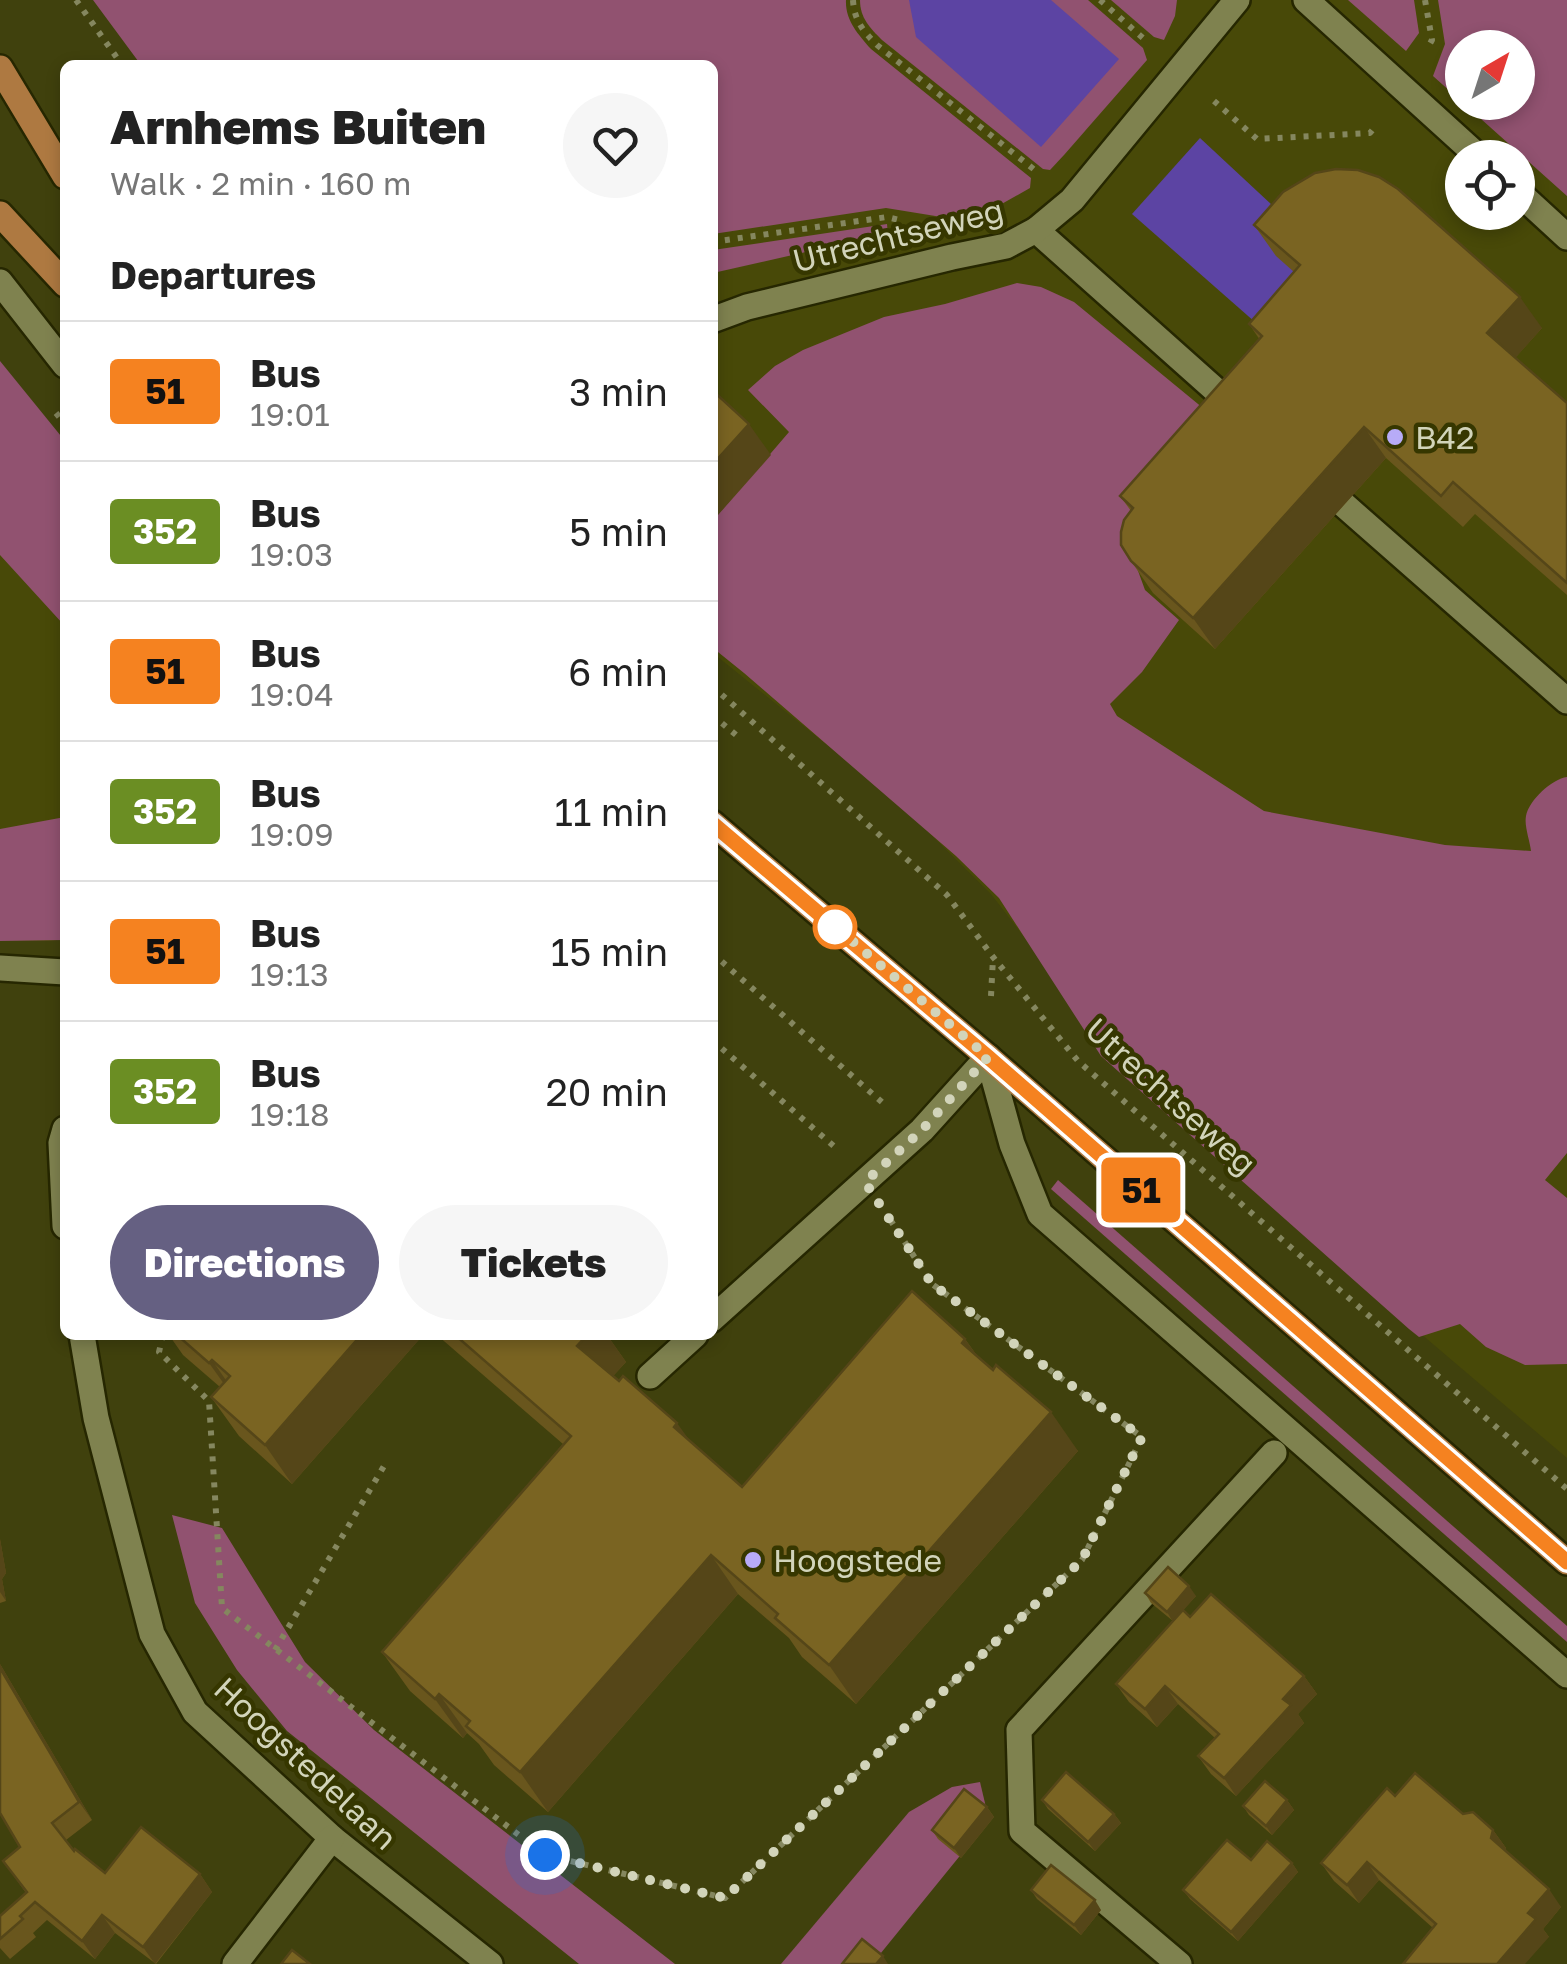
<!DOCTYPE html>
<meta charset="utf-8">
<style>
:root{--surface:#fff;--page:#f6f6f6;--text:#222;--muted:#767676;--line:#e0e0e0;--accent:#656082}
body{margin:0;font-family:"Golos Text",sans-serif;background:var(--page);color:var(--text);height:100vh;display:flex;flex-direction:column;font-size:38px;white-space:nowrap}
*{box-sizing:border-box;margin:0}
p{font-size:32px;color:var(--muted)}
.icon{flex:none;width:55px;height:55px;fill:none;stroke:currentColor;stroke-width:2;stroke-linecap:round;stroke-linejoin:round}
.map{position:relative;flex:1;overflow:hidden}
.drawer{position:absolute;left:60px;top:60px;width:658px;height:1280px;display:flex;flex-direction:column;background:var(--surface);border-radius:15px;box-shadow:0 5px 15px #0003}
.drawer>*{flex:none}
.badge{padding:0 20px;border-radius:8px;font-size:35px;line-height:65px}
.needle{width:65px;rotate:39deg}
.controls{position:absolute;left:1445px;top:30px;display:grid;gap:20px}
.controls a{display:grid;place-items:center;width:90px;height:90px;border-radius:50%;background:var(--surface);box-shadow:0 5px 15px #0003;font-size:50px}
.you{position:absolute;width:50px;height:50px;margin:-25px;border:8px solid #fff;border-radius:50%;background:#1a73e8;box-shadow:0 0 0 15px #1a73e833}
.map>.badge{position:absolute;translate:-50% -50%;box-shadow:0 0 0 5px #fff}
h2{padding:0 50px;font-size:38px;line-height:90px}
.round{display:grid;place-items:center;flex:none;width:105px;height:105px;border-radius:52px;background:var(--page)}
.summary{display:flex;align-items:center;justify-content:space-between;height:170px;padding:0 50px}
h1{font-size:48px;font-weight:800;line-height:75px}
.action{display:flex;gap:20px;margin-top:auto;padding:20px 50px}
.action a{flex:1;height:115px;border-radius:60px;background:var(--accent);color:#fff;font-size:40px;font-weight:800;line-height:115px;text-align:center}
.action a+a{background:var(--page);color:var(--text)}
ul{padding:0;list-style:none}
li{display:flex;align-items:center;gap:30px;height:140px;padding:0 50px;border-top:2px solid var(--line)}
li div{flex:1}
li b{display:block;font-size:38px}
li em{font-style:normal}
li .badge{min-width:110px;font-weight:700;text-align:center}
.map>svg:first-child{display:block}
</style>
<div class="map">
<svg width="1567" height="1964" viewBox="0 0 1567 1964">
<rect width="100%" height="100%" fill="#40410d"/>
<g fill="#484908" fill-rule="evenodd">
<path d="M 136,0 L 1567,0 L 1567,1458 L 1400,1316 L 1114,1054 L 991,894 L 899,803 L 713,653 L 712,65 ZM 1462,48 L 1518,48 L 1518,102 L 1462,102 ZM 1462,158 L 1518,158 L 1518,212 L 1462,212 Z"/>
<path d="M 0,364 L 65,446 L 65,939 L 49,941 L 0,941 Z"/>
</g>
<g fill="#915270" fill-rule="evenodd">
<path d="M 93,0 L 846,0 C 845,20 858,34 871,49 L 1031,178 L 1030,188 L 991,210 L 960,220 L 886,208 L 713,234 L 712,65 L 141,65 Z"/>
<path d="M 860,0 L 1088,0 L 1143,48 L 1147,60 L 1064,155 L 1050,170 L 1043,169 L 882,40 C 870,28 860,18 860,0 Z"/>
<path d="M 1111,0 L 1177,0 L 1175,16 L 1164,40 L 1154,37 Z"/>
<path d="M 1348,0 L 1414,0 L 1419,33 L 1406,51 Z"/>
<path d="M 1438,0 L 1567,0 L 1567,196 L 1433,76 L 1445,44 ZM 1462,48 L 1518,48 L 1518,102 L 1462,102 Z"/>
<path d="M 887,224 L 888,236 L 828,247 L 713,273 L 713,250 Z"/>
<path d="M 1017,283 L 1041,287 L 1074,302 L 1226,427 L 1137,568 L 1145,590 L 1179,620 L 1142,672 L 1110,704 L 1117,716 L 1264,811 L 1445,845 L 1531,851 C 1530,841 1524,826 1526,816 C 1529,800 1552,779 1567,777 L 1567,1153 L 1545,1180 L 1567,1198 L 1567,1364 L 1525,1365 L 1486,1347 L 1460,1324 L 1419,1337 L 1409,1329 L 1101,1056 L 999,898 L 956,856 L 744,673 L 713,648 L 713,516 L 715,518 L 789,432 L 748,390 L 775,366 L 803,350 L 884,317 L 945,304 Z"/>
<path d="M 0,361 L 65,441 L 65,640 L 63,624 L 0,555 Z"/>
<path d="M 65,817 L 65,940 L 0,941 L 0,829 Z"/>
<path d="M 1058,1180 L 1567,1626 L 1567,1642 L 1051,1189 Z"/>
<path d="M 172,1515 L 222,1528 L 305,1662 L 374,1730 L 675,1964 L 579,1964 L 287,1731 L 237,1670 L 195,1603 Z"/>
<path d="M 980,1782 L 989,1820 L 872,1964 L 781,1964 L 909,1812 L 952,1787 Z"/>
</g>
<g fill="#5c44a3">
<path d="M 909,0 L 1051,0 L 1119,59 L 1041,147 L 916,37 Z"/>
<path d="M 1200,138 L 1300,231 L 1322,296 L 1280,344 L 1132,214 Z"/>
</g>
<g fill="none" stroke-linecap="round" stroke-linejoin="round">
<defs>
<g id="lane">
<path d="M 1036,230 L 1239,411"/>
<path d="M 0,282 L 65,365"/>
<path d="M 1344,505 L 1567,701"/>
<path d="M 712,1319 L 922,1130 L 988,1057"/>
<path d="M 650,1376 L 695,1335"/>
<path d="M 1179,1964 L 1022,1831 L 1019,1730 L 1274,1453"/>
</g>
<g id="street">
<path d="M 1306,0 L 1480,158"/>
<path d="M 1518,192 L 1567,237"/>
<path d="M 712,320 L 747,307 L 952,257 L 1006,246 L 1036,230 L 1072,200 L 1237,0"/>
<path d="M 0,968 L 65,972"/>
<path d="M 988,1057 L 1012,1144 L 1040,1214 L 1567,1675"/>
<path d="M 65,1129 L 61,1143 L 65,1226"/>
<path d="M 82,1335 L 96,1418 L 152,1634 L 195,1712 L 332,1838 L 490,1964"/>
<path d="M 235,1964 L 332,1838"/>
</g>
<g id="primary">
<path d="M 0,68 L 65,176"/>
<path d="M 0,214 L 65,284"/>
<path d="M 712,823 L 988,1057 L 1567,1562"/>
</g>
</defs>
<use href="#lane" stroke="#262701" stroke-width="30"/>
<use href="#street" stroke="#262701" stroke-width="30"/>
<use href="#primary" stroke="#262701" stroke-width="30"/>
<g stroke="#85875f" stroke-width="6" stroke-dasharray="5 8" stroke-linecap="butt">
<path d="M 76,0 L 122,65"/>
<path d="M 853,0 C 854,20 863,31 877,45 L 1036,171"/>
<path d="M 1100,0 L 1144,39"/>
<path d="M 1425,0 L 1432,40 L 1428,47"/>
<path d="M 1214,101 L 1257,139 L 1370,133 L 1374,128"/>
<path d="M 712,242 L 887,217 L 899,220"/>
<path d="M 56,413 L 65,424"/>
<path d="M 712,686 L 947,895 L 993,957 L 1078,1061 L 1567,1489"/>
<path d="M 712,715 L 741,739"/>
<path d="M 712,953 L 884,1104"/>
<path d="M 991,996 L 993,958"/>
<path d="M 712,1040 L 836,1148"/>
<path d="M 163,1335 L 159,1352 L 209,1401 L 222,1608 L 545,1855 L 725,1898 L 1082,1560 L 1142,1437 L 932,1284 L 891,1221"/>
<path d="M 275,1650 L 384,1466"/>
</g>
<use href="#lane" stroke="#7f824f" stroke-width="25"/>
<use href="#street" stroke="#7f824f" stroke-width="25"/>
<use href="#primary" stroke="#ae7941" stroke-width="25"/>
</g>
<g fill="#69561d">
<path d="M 1254,225 L 1542,328 L 1515,358 L 1567,403 L 1567,595 L 1475,514 L 1463,527 L 1386,458 L 1215,649 L 1153,593 L 1131,561 L 1131,511 L 1120,496 L 1260,340 L 1249,324 L 1294,272 L 1276,256 Z"/>
<path d="M 169,1335 L 423,1335 L 292,1484 L 239,1436 L 211,1397 L 220,1387 L 183,1355 Z"/>
<path d="M 437,1335 L 607,1335 L 626,1362 L 613,1376 L 742,1487 L 965,1339 L 978,1357 L 1078,1451 L 856,1704 L 802,1657 L 789,1638 L 738,1594 L 548,1812 L 494,1765 L 479,1744 L 467,1733 L 463,1738 L 410,1691 L 382,1652 L 563,1444 Z"/>
<path d="M 0,1539 L 6,1573 L 2,1579 L 6,1601 L 0,1603 Z"/>
<path d="M 1145,1593 L 1196,1596 L 1183,1610 L 1190,1617 L 1304,1676 L 1317,1694 L 1298,1714 L 1304,1723 L 1236,1796 L 1211,1774 L 1198,1756 L 1215,1738 L 1178,1704 L 1157,1727 L 1129,1702 L 1116,1684 L 1173,1621 L 1151,1603 Z"/>
<path d="M 0,1664 L 92,1820 L 66,1840 L 74,1851 L 105,1873 L 200,1874 L 212,1892 L 156,1964 L 115,1933 L 95,1959 L 47,1920 L 33,1933 L 36,1937 L 10,1959 L 0,1948 L 0,1916 L 26,1893 L 3,1861 L 20,1847 Z"/>
<path d="M 1395,1796 L 1463,1814 L 1493,1830 L 1506,1848 L 1505,1851 L 1561,1907 L 1543,1929 L 1549,1937 L 1433,1928 L 1379,1880 L 1359,1903 L 1334,1881 L 1321,1863 Z"/>
<path d="M 1042,1800 L 1114,1814 L 1121,1823 L 1095,1851 L 1048,1809 Z"/>
<path d="M 1287,1800 L 1294,1810 L 1272,1835 L 1249,1815 L 1243,1806 Z"/>
<path d="M 987,1807 L 994,1817 L 961,1858 L 938,1839 L 932,1830 Z"/>
<path d="M 1251,1860 L 1292,1863 L 1298,1872 L 1238,1941 L 1190,1899 L 1183,1890 Z"/>
<path d="M 1031,1890 L 1101,1910 L 1081,1935 L 1037,1899 Z"/>
</g>
<g fill="#554618">
<path d="M 1520,297 L 1542,328 L 1509,365 L 1487,333 Z"/>
<path d="M 749,424 L 771,455 L 718,515 L 712,507 L 712,465 Z"/>
<path d="M 1364,427 L 1386,458 L 1215,649 L 1193,618 Z"/>
<path d="M 361,1335 L 423,1335 L 292,1484 L 265,1445 Z"/>
<path d="M 587,1335 L 607,1335 L 626,1362 L 605,1385 L 577,1346 Z"/>
<path d="M 965,1339 L 993,1378 L 962,1343 Z"/>
<path d="M 212,1360 L 239,1399 L 237,1402 L 209,1363 Z"/>
<path d="M 1051,1412 L 1078,1451 L 856,1704 L 829,1665 Z"/>
<path d="M 677,1423 L 705,1462 L 674,1427 Z"/>
<path d="M 0,1539 L 6,1573 L 2,1579 L 6,1601 L 0,1592 Z"/>
<path d="M 711,1555 L 738,1594 L 548,1812 L 520,1772 Z"/>
<path d="M 1189,1586 L 1196,1596 L 1173,1622 L 1167,1612 Z"/>
<path d="M 0,1664 L 92,1820 L 79,1802 L 0,1668 Z"/>
<path d="M 1304,1676 L 1317,1694 L 1298,1714 L 1304,1723 L 1236,1796 L 1224,1778 L 1283,1699 Z"/>
<path d="M 1165,1686 L 1178,1704 L 1157,1727 L 1145,1709 Z"/>
<path d="M 439,1694 L 467,1733 L 463,1738 L 435,1699 Z"/>
<path d="M 1287,1800 L 1294,1810 L 1272,1835 L 1266,1826 Z"/>
<path d="M 987,1807 L 994,1817 L 961,1858 L 954,1848 Z"/>
<path d="M 1114,1814 L 1121,1823 L 1095,1851 L 1088,1842 Z"/>
<path d="M 1493,1830 L 1506,1848 L 1504,1856 L 1491,1838 Z"/>
<path d="M 1367,1862 L 1379,1880 L 1359,1903 L 1347,1885 Z"/>
<path d="M 1292,1863 L 1298,1872 L 1238,1941 L 1231,1932 Z"/>
<path d="M 200,1874 L 212,1892 L 155,1964 L 143,1947 Z"/>
<path d="M 1549,1889 L 1561,1907 L 1543,1929 L 1549,1937 L 1525,1964 L 1497,1964 L 1528,1913 Z"/>
<path d="M 1095,1900 L 1101,1910 L 1081,1935 L 1074,1925 Z"/>
<path d="M 102,1915 L 115,1933 L 95,1959 L 82,1941 Z"/>
<path d="M 883,1956 L 888,1964 L 876,1964 Z"/>
</g>
<g fill="#7a6422" stroke="#554618" stroke-width="2.5">
<path d="M 1336,169 L 1358,170 L 1379,177 L 1398,189 L 1520,297 L 1487,333 L 1567,403 L 1567,583 L 1453,482 L 1441,496 L 1364,427 L 1193,618 L 1131,561 L 1121,545 L 1121,532 L 1124,520 L 1133,508 L 1120,496 L 1262,336 L 1249,324 L 1300,265 L 1254,225 L 1283,192 L 1315,173 Z"/>
<path d="M 712,390 L 749,424 L 712,465 Z"/>
<path d="M 912,1291 L 965,1339 L 962,1343 L 993,1370 L 996,1365 L 1051,1412 L 829,1665 L 775,1618 L 778,1614 L 711,1555 L 520,1772 L 466,1726 L 470,1721 L 439,1694 L 435,1699 L 382,1652 L 571,1436 L 455,1335 L 587,1335 L 577,1346 L 619,1381 L 623,1376 L 677,1423 L 674,1427 L 742,1487 Z"/>
<path d="M 177,1335 L 361,1335 L 265,1445 L 211,1397 L 230,1376 L 212,1360 L 209,1363 Z"/>
<path d="M 1168,1567 L 1189,1586 L 1167,1612 L 1145,1593 Z"/>
<path d="M 1211,1594 L 1304,1676 L 1283,1699 L 1291,1705 L 1224,1778 L 1198,1756 L 1219,1734 L 1165,1686 L 1145,1709 L 1116,1684 L 1183,1610 L 1190,1617 Z"/>
<path d="M 0,1668 L 79,1802 L 52,1823 L 74,1851 L 75,1849 L 105,1873 L 141,1827 L 200,1874 L 143,1947 L 102,1915 L 82,1941 L 35,1902 L 20,1916 L 23,1919 L 0,1939 L 0,1916 L 27,1892 L 3,1861 L 20,1847 L 0,1813 Z"/>
<path d="M 1066,1772 L 1114,1814 L 1088,1842 L 1042,1800 Z"/>
<path d="M 1415,1773 L 1463,1814 L 1473,1812 L 1493,1830 L 1491,1838 L 1549,1889 L 1528,1913 L 1536,1919 L 1497,1964 L 1403,1964 L 1436,1924 L 1367,1862 L 1347,1885 L 1321,1863 L 1387,1788 L 1395,1796 Z"/>
<path d="M 1265,1781 L 1287,1800 L 1266,1826 L 1243,1806 Z"/>
<path d="M 964,1789 L 987,1807 L 954,1848 L 932,1830 Z"/>
<path d="M 1227,1840 L 1251,1860 L 1267,1841 L 1292,1863 L 1231,1932 L 1183,1890 Z"/>
<path d="M 1051,1865 L 1095,1900 L 1074,1925 L 1031,1890 Z"/>
<path d="M 862,1939 L 883,1956 L 876,1964 L 842,1964 Z"/>
<path d="M 292,1950 L 310,1964 L 281,1964 Z"/>
</g>
<g fill="none" stroke-linecap="round" stroke-linejoin="round">
<defs>
<path id="line" d="M 712,823 L 988,1057 L 1567,1562"/>
</defs>
<use href="#line" stroke="#fff" stroke-width="22"/>
<use href="#line" stroke="#f58220" stroke-width="15"/>
<path stroke="#d2d4ba" stroke-width="10" stroke-dasharray="0 18" d="M 545,1855 L 725,1898 L 1082,1560 L 1142,1437 L 932,1284 L 865,1182 L 922,1130 L 988,1057 L 823,916 L 835,927"/>
</g>
<g fill="#b7abf7" stroke="#363700" stroke-width="4">
<circle cx="1395" cy="437" r="10"/>
<circle cx="753" cy="1560" r="10"/>
</g>
<circle fill="#fff" stroke="#f58220" stroke-width="5" cx="835" cy="927" r="20"/>
<g text-anchor="middle" dominant-baseline="central" stroke-width="9" stroke-linejoin="round" paint-order="stroke">
<g font-size="32" fill="#d2d4ba" stroke="#363700">
<text transform="translate(898 235) rotate(-14)">Utrechtseweg</text>
<text transform="translate(1171 1096) rotate(42)">Utrechtseweg</text>
<text transform="translate(306 1763) rotate(43)">Hoogstedelaan</text>
</g>
<g font-size="32" fill="#d2d4ba" stroke="#363700" text-anchor="start">
<text x="1415" y="437">B42</text>
<text x="773" y="1560">Hoogstede</text>
</g>
</g>
</svg>
<div class="controls">
<a><svg class="needle" viewBox="-14 -14 28 28"><path d="M0-13l5 13h-10z" fill="#e53935"/><path d="M0 13l5-13h-10z" fill="#767676"/></svg></a>
<a><svg class="icon" aria-label="locate" viewBox="0 0 24 24"><circle cx="12" cy="12" r="6"/><path d="M12 2v4M12 18v4M2 12h4M18 12h4"/></svg></a>
</div>
<div class="you" style="left:545px;top:1855px"></div>
<b class="badge" style="left:1141px;top:1190px;background:#f58220;color:#111">51</b>
<section class="drawer">
<div class="summary"><div><h1>Arnhems Buiten</h1><p>Walk · 2 min · 160 m</p></div><a class="round"><svg class="icon" aria-label="heart" viewBox="0 0 24 24"><path d="M12 20l-8-8c-3-5 5-10 8-4 3-6 11-1 8 4z"/></svg></a></div>
<h2>Departures</h2>
<ul>
<li><span class="badge" style="background:#f58220;color:#111">51</span><div><b>Bus</b><p>19:01</p></div><em>3 min</em></li>
<li><span class="badge" style="background:#6b8e23;color:#fff">352</span><div><b>Bus</b><p>19:03</p></div><em>5 min</em></li>
<li><span class="badge" style="background:#f58220;color:#111">51</span><div><b>Bus</b><p>19:04</p></div><em>6 min</em></li>
<li><span class="badge" style="background:#6b8e23;color:#fff">352</span><div><b>Bus</b><p>19:09</p></div><em>11 min</em></li>
<li><span class="badge" style="background:#f58220;color:#111">51</span><div><b>Bus</b><p>19:13</p></div><em>15 min</em></li>
<li><span class="badge" style="background:#6b8e23;color:#fff">352</span><div><b>Bus</b><p>19:18</p></div><em>20 min</em></li>
</ul>
<div class="action"><a>Directions</a><a>Tickets</a></div>
</section>
</div>
